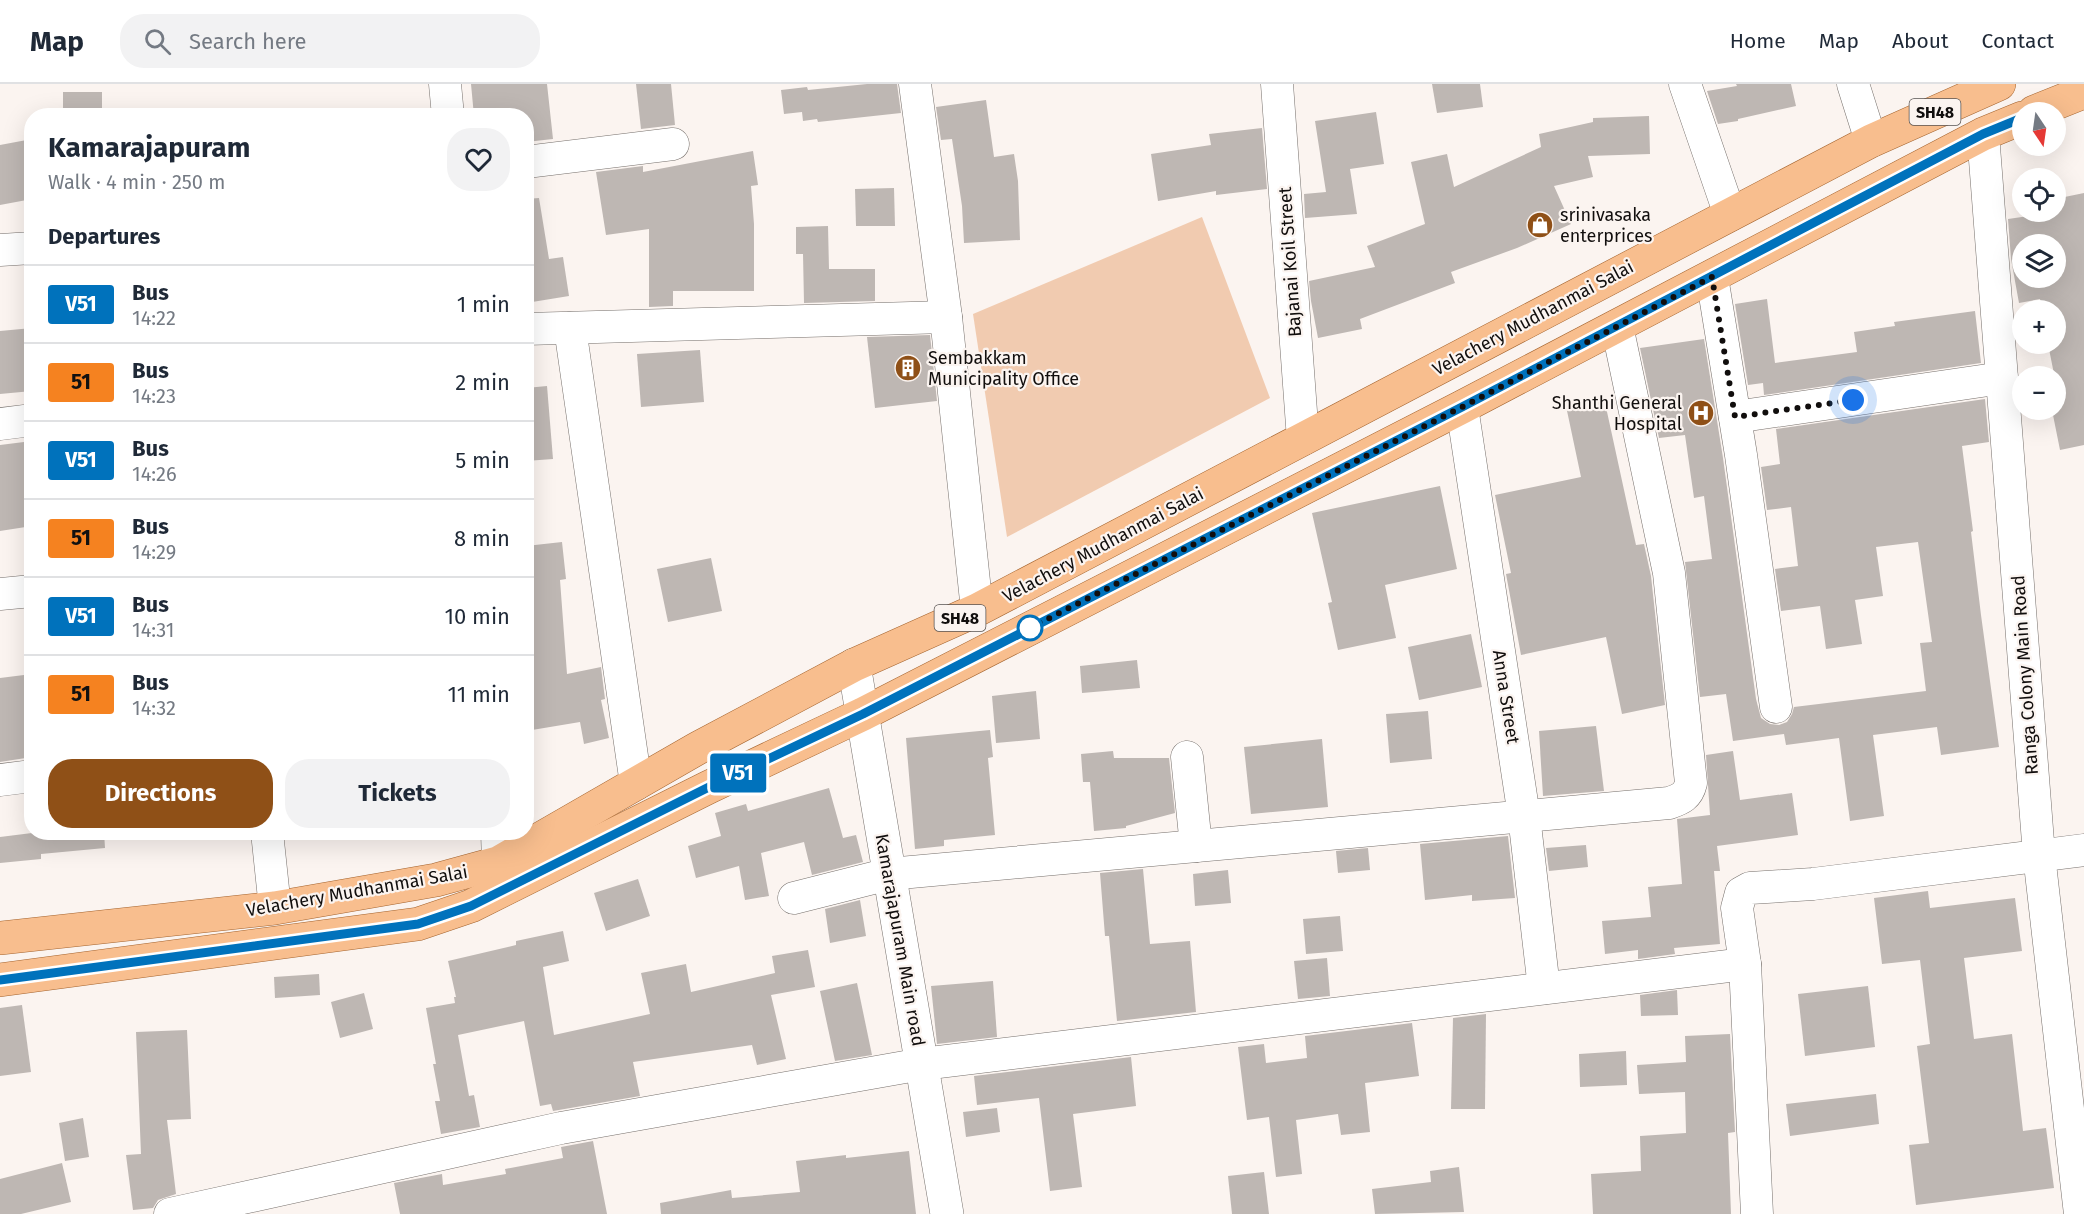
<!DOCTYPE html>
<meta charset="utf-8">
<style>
:root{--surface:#fff;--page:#f2f2f3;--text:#1f2937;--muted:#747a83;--line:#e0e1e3;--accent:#8f5017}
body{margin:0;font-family:"Fira Sans",sans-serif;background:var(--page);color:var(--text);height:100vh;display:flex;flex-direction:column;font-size:22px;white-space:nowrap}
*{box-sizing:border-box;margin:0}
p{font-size:20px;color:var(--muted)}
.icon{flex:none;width:33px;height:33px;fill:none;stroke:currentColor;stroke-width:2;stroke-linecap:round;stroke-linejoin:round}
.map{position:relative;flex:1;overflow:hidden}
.sheet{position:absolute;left:24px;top:24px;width:510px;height:732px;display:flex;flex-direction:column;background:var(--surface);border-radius:24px;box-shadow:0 6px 24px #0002}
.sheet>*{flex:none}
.badge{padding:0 12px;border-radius:4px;font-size:21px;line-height:39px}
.needle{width:39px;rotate:167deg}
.buttons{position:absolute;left:2012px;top:18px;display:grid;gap:12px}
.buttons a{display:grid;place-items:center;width:54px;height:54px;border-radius:50%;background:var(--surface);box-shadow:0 6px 24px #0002;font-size:30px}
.you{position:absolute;width:30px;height:30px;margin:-15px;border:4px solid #fff;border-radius:50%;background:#1a73e8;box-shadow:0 0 0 9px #1a73e833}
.map>.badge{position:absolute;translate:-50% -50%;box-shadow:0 0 0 3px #fff}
h2{padding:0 24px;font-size:22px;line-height:54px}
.round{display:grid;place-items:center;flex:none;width:63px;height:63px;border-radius:24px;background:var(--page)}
.overview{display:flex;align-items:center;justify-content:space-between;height:102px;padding:0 24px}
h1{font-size:28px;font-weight:700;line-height:45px}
.button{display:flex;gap:12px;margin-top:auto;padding:12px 24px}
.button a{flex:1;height:69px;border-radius:24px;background:var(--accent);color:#fff;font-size:24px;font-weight:700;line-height:69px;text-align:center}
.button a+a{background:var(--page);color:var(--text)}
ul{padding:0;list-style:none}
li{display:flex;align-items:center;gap:18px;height:78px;padding:0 24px;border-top:2px solid var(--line)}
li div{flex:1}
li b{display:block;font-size:22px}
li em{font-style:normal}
li .badge{min-width:66px;font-weight:700;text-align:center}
header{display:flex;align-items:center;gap:36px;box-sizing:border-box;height:84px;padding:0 30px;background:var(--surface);border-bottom:2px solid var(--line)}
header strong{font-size:28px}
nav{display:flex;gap:33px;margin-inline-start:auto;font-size:21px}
.search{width:420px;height:54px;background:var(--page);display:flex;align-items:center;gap:15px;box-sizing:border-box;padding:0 21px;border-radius:24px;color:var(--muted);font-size:22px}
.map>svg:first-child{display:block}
</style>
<header>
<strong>Map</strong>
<div class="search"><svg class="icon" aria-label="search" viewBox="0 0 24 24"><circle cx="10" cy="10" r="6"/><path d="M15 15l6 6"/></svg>Search here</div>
<nav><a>Home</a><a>Map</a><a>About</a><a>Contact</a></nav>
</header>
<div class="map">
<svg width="2084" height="1130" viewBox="0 0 2084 1130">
<rect width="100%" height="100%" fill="#fbf4f0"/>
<path fill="#f1cbb0" d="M 1202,133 L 1270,314 L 1007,453 L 973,230 Z"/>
<g fill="#beb7b3" fill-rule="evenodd">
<path d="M 471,0 L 547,0 L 553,55 L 526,58 L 526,32 L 474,32 Z"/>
<path d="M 636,0 L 671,0 L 675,41 L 641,45 Z"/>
<path d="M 867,0 L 897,0 L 901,29 L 818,38 L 817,35 L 803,37 L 802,28 L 784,30 L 781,6 L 807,3 L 808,6 Z"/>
<path d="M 1432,0 L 1480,0 L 1483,23 L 1437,29 Z"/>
<path d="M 1736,0 L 1791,0 L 1796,22 L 1738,35 L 1738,37 L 1718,40 L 1707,7 L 1737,2 Z"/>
<rect x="63" y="8" width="39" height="24"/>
<path d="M 986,16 L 994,73 L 1014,70 L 1018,97 L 1020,156 L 964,159 L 962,122 L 952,55 L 941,56 L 936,23 Z"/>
<path d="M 1376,28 L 1384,80 L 1350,85 L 1357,130 L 1305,134 L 1304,110 L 1326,108 L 1315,37 Z"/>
<path d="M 1649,32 L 1650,70 L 1588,72 L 1593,93 L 1554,102 L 1571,140 L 1517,164 L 1451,188 L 1455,199 L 1360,235 L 1362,245 L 1318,254 L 1311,217 L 1309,197 L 1375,183 L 1367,162 L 1425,140 L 1411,78 L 1447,70 L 1454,103 L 1541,63 L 1539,50 L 1593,38 L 1593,34 Z"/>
<path d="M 1262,44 L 1267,105 L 1216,111 L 1216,107 L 1158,117 L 1151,70 L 1211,61 L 1209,50 Z"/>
<path d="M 32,55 L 32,115 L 0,121 L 0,61 Z"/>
<path d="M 753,67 L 758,101 L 751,102 L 754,140 L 754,207 L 673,207 L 673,222 L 649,223 L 649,145 L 606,151 L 596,88 L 643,82 L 643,88 Z"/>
<path d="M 894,104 L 895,142 L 856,142 L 855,105 Z"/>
<path d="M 2084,109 L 2084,361 L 2060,366 L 2052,326 L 2055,326 L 2055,292 L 2046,291 L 2054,290 L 2048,260 L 2055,260 L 2055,226 L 2042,226 L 2040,215 L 2019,219 L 2011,175 L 2008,135 L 2055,128 L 2055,115 ZM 2022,160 L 2055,160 L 2055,194 L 2022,194 Z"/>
<path d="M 539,114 L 549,175 L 563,173 L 569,212 L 526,219 L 526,115 Z"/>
<path d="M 828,142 L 829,185 L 875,185 L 875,217 L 804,219 L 803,170 L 796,170 L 796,143 Z"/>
<path d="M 1767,215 L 1775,279 L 1857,268 L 1854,248 L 1895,242 L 1894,238 L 1975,227 L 1981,279 L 1764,311 L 1763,299 L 1748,301 L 1735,220 Z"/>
<path d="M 32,244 L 32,307 L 0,310 L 0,247 Z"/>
<path d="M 930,251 L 937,317 L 875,324 L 867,253 Z"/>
<path d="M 1704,255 L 1723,374 L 1756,615 L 1761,634 L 1770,640 L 1779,641 L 1787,638 L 1792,630 L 1794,623 L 1926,607 L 1920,559 L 1932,558 L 1918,458 L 1876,463 L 1883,512 L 1855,516 L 1862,560 L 1826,565 L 1820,522 L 1781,527 L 1775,485 L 1798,482 L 1791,423 L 1767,426 L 1761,383 L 1780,380 L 1776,345 L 1985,315 L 1989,358 L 1962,362 L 1973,447 L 1971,448 L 1981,531 L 1999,663 L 1941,671 L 1937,643 L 1873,651 L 1884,732 L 1850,737 L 1839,654 L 1786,661 L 1784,650 L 1733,657 L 1726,610 L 1700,613 L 1685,478 L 1712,475 L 1704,412 L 1694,414 L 1685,351 L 1659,354 L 1640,264 Z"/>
<path d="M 700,266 L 704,318 L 641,323 L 637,270 Z"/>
<path d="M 547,302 L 553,375 L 526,377 L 526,304 Z"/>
<path d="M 1604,314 L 1636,461 L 1644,460 L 1651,492 L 1665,621 L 1622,630 L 1606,553 L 1521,571 L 1506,490 L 1511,489 L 1495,411 L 1581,393 L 1566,322 Z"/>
<path d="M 32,357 L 32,442 L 0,447 L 0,361 Z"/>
<path d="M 1440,402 L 1457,485 L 1385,501 L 1396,554 L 1338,566 L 1328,519 L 1332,518 L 1312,429 Z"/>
<path d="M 562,458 L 566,495 L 560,496 L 567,590 L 601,583 L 605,615 L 601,616 L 609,654 L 584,660 L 580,638 L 526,647 L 526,597 L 529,596 L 526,558 L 526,462 Z"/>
<path d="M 711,474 L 722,527 L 668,538 L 657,485 Z"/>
<path d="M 1471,550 L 1482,603 L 1419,616 L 1408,563 Z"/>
<path d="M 1137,576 L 1140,604 L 1082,609 L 1080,582 Z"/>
<path d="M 32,590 L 32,673 L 0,678 L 0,594 Z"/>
<path d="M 1036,607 L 1040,655 L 996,659 L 992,612 Z"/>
<path d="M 1428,627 L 1432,675 L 1390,679 L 1386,630 Z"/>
<path d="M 1596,642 L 1604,707 L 1543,712 L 1539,647 Z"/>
<path d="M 990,646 L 993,673 L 988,674 L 995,751 L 944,756 L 944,762 L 915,765 L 906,654 Z"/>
<path d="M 1322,655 L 1328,723 L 1251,730 L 1244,663 Z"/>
<path d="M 1113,667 L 1114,674 L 1169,674 L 1175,729 L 1126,742 L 1126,744 L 1094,747 L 1090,698 L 1083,698 L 1081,670 Z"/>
<path d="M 1733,667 L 1740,716 L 1792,709 L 1798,751 L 1717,762 L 1720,787 L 1714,787 L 1720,860 L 1674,864 L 1675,870 L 1638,875 L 1638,866 L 1605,870 L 1602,837 L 1651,833 L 1648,803 L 1682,800 L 1677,735 L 1710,731 L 1706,671 Z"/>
<path d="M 829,704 L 843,754 L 856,751 L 863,778 L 812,791 L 804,758 L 761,769 L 769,812 L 745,816 L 739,782 L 696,794 L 688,762 L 721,752 L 715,729 L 746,720 L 748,727 Z"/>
<path d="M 40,748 L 104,748 L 105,764 L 41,770 L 41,775 L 0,779 L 0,753 Z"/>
<path d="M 1508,752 L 1515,814 L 1472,817 L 1472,811 L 1425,816 L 1420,760 Z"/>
<path d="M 1586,761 L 1588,783 L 1549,787 L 1546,764 Z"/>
<path d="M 1368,764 L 1370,786 L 1338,789 L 1336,767 Z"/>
<path d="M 1143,785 L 1150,860 L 1190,857 L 1196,928 L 1117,937 L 1109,852 L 1105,852 L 1100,789 Z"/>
<path d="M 1228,786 L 1231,819 L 1195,822 L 1193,790 Z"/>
<path d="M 638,795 L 650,832 L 606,847 L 594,809 Z"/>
<path d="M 1928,807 L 1930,824 L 2015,814 L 2022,867 L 1964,874 L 1974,955 L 2012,950 L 2023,1047 L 2046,1044 L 2054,1104 L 1916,1121 L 1909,1061 L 1929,1059 L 1917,962 L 1930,960 L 1920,876 L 1882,880 L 1874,814 Z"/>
<path d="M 860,816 L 866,852 L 830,859 L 825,825 Z"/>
<path d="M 1340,832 L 1343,867 L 1306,870 L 1303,835 Z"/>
<path d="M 563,847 L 569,877 L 543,883 L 554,951 L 650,930 L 641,889 L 686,880 L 691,908 L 775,889 L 772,872 L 808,866 L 815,903 L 771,911 L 786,975 L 757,981 L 752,961 L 633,978 L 640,1012 L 553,1027 L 551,1020 L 540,1022 L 524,937 L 458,951 L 469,1012 L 474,1011 L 480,1043 L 441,1050 L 435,1017 L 440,1017 L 433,980 L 436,980 L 426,924 L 455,919 L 454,913 L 456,913 L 448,877 L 516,861 L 516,857 Z"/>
<path d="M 1327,874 L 1330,912 L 1298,915 L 1294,877 Z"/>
<path d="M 319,890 L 320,911 L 275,914 L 274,893 Z"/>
<path d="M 993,897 L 997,953 L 937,960 L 931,902 Z"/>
<path d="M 857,899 L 872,971 L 835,977 L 820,907 Z"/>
<path d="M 1868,902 L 1875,963 L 1805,972 L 1798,910 Z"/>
<path d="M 1677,906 L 1678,931 L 1641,932 L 1640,911 Z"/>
<path d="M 364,909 L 373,945 L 340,954 L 331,918 Z"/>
<path d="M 22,921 L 31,988 L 0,992 L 0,924 Z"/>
<path d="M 1486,930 L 1485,1025 L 1451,1025 L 1453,934 Z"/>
<path d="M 1412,939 L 1419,992 L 1365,999 L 1370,1048 L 1341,1051 L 1338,1030 L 1296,1036 L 1302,1090 L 1276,1093 L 1269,1033 L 1247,1036 L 1238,963 L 1264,960 L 1266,979 L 1307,974 L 1305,952 Z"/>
<path d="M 187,946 L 191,1035 L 167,1036 L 176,1110 L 158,1116 L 153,1124 L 133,1126 L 126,1071 L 141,1070 L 136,948 Z"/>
<path d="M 1730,950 L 1735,1048 L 1728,1049 L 1731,1130 L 1593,1130 L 1591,1090 L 1641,1087 L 1640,1052 L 1686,1049 L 1685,1008 L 1639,1010 L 1637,981 L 1686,978 L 1685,952 Z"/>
<path d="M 1626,967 L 1627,1001 L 1580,1003 L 1579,970 Z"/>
<path d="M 1131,973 L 1136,1022 L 1073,1030 L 1082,1103 L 1050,1107 L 1039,1014 L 977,1021 L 974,992 Z"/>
<path d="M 1876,1010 L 1879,1040 L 1790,1052 L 1786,1020 Z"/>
<path d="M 997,1024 L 1000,1048 L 966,1053 L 963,1028 Z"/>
<path d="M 83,1034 L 89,1073 L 65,1077 L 59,1039 Z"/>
<path d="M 593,1057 L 607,1130 L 400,1130 L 394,1099 L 442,1090 L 443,1101 L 506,1090 L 505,1085 L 563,1074 L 561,1063 Z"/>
<path d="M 909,1067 L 916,1130 L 661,1130 L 660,1119 L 731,1106 L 732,1114 L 800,1108 L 796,1077 L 846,1071 L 846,1074 Z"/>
<path d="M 62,1079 L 71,1118 L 21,1130 L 0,1130 L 0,1095 Z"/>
<path d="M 1459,1083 L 1464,1128 L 1375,1130 L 1372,1105 L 1431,1098 L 1430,1087 Z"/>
<path d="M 1264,1088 L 1269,1130 L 1232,1130 L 1228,1092 Z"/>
</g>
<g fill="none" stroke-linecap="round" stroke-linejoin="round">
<defs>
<g id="minor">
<path d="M 445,0 L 448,32"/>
<path d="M 915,0 L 946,233 L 977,526"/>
<path d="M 1277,0 L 1303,355"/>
<path d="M 1685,0 L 1730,131"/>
<path d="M 1853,0 L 1871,57"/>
<path d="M 1983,50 L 2039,771 L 2080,1130"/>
<path d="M 526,78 L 673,60"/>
<path d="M 0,166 L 32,164"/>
<path d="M 1712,193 L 1741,371 L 1776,623"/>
<path d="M 570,244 L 636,700"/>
<path d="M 526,245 L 946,233"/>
<path d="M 1462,323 L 1524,732 L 1544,904"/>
<path d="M 1735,333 L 2002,294"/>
<path d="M 0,340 L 32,336"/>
<path d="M 0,510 L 32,507"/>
<path d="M 1187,673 L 1196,762"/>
<path d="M 0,696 L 32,692"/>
<path d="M 267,748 L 275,824"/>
<path d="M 497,748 L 498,779"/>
<path d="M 794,814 L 889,790 L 1669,719 C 1681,715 1688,712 1691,699 L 1669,489 L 1617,242"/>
<path d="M 170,1130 L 561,1044 L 922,980 L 1745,880"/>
<path d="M 1757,1130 L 1745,880 L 1737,824 L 1741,809 L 1750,804 L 1813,800 L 2084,766"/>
</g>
<path id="tertiary" d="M 854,581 L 947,1130"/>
<g id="primary">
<path d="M 2034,28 L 2084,8"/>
<path d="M 0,854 L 275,824 L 436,796 L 498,779 L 698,664 L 854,581 L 977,526 L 1871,57 L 1999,0"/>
<path d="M 0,896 L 418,840 L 471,822 L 709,703 L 863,630 L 1462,323 L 1983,50 L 2022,34"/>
</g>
</defs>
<use href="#minor" stroke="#76706c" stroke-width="33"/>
<use href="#tertiary" stroke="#76706c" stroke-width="34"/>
<use href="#primary" stroke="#a4642f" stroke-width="34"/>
<use href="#minor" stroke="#fff" stroke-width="32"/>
<use href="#tertiary" stroke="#fff" stroke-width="33"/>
<use href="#primary" stroke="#f8be8e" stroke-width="33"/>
</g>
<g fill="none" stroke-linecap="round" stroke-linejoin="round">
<defs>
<path id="line" d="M 0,896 L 418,840 L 471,822 L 709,703 L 863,630 L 1462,323 L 1983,50 L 2022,34"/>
</defs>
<use href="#line" stroke="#fff" stroke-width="14"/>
<use href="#line" stroke="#0072bc" stroke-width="9"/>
<path stroke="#110e0d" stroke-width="6" stroke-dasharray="0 10.8" d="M 1030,544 L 1462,323 L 1712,193 L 1735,333 L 1853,316"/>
</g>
<defs>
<symbol id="shop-disc" viewBox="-11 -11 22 22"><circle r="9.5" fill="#8f5017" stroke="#fbf4f0"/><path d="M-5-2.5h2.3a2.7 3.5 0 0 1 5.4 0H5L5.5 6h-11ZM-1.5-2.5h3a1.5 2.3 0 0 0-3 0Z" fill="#fff"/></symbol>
<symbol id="building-disc" viewBox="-11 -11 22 22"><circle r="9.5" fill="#8f5017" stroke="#fbf4f0"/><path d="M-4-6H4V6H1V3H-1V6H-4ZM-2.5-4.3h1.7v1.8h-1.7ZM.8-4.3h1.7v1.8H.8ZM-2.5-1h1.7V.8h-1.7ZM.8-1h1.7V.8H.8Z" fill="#fff"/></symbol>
<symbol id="hospital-disc" viewBox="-11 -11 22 22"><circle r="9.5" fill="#8f5017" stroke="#fbf4f0"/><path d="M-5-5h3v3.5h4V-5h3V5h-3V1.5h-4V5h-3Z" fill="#fff"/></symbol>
</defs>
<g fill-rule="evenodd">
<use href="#shop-disc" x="1525" y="126" width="30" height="30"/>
<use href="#building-disc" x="893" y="269" width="30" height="30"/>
<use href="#hospital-disc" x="1686" y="314" width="30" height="30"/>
</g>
<circle fill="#fff" stroke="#0072bc" stroke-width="3" cx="1030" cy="544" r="12"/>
<g text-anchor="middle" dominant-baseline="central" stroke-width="4.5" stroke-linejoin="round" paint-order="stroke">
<g fill="#fbf4f0" stroke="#575351" stroke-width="1.5">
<rect x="1909.5" y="15" width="51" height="26" rx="4.5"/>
<rect x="934.5" y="521" width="51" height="26" rx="4.5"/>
</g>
<g font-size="16" font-weight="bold" fill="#110e0d">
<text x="1935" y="28">SH48</text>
<text x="960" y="534">SH48</text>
</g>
<g font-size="18" fill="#110e0d" stroke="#fbf4f0" text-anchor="start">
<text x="1560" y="131">srinivasaka<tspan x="1560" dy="21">enterprices</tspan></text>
<text x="928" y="274">Sembakkam<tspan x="928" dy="21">Municipality Office</tspan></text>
<text x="1682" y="319" text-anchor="end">Shanthi General<tspan x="1682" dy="21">Hospital</tspan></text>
</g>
<g font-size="18" fill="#110e0d" stroke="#fbf4f0">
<text transform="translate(1290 178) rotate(-94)">Bajanai Koil Street</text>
<text transform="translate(1533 234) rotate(-28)">Velachery Mudhanmai Salai</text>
<text transform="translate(1103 461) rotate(-28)">Velachery Mudhanmai Salai</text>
<text transform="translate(2025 591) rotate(-94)">Ranga Colony Main Road</text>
<text transform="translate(1506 613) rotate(81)">Anna Street</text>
<text transform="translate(357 807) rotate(-10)">Velachery Mudhanmai Salai</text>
<text transform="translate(900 856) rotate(80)">Kamarajapuram Main road</text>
</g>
</g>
</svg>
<div class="buttons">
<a><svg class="needle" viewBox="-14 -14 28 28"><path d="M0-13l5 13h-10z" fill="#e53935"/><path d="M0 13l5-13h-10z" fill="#747a83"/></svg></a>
<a><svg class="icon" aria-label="locate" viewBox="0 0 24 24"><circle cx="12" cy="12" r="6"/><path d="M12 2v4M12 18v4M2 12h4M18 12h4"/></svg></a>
<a><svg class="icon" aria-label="layers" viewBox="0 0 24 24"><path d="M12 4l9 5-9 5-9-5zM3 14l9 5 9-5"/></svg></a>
<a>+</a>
<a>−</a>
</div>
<div class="you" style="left:1853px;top:316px"></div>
<b class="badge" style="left:738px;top:689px;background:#0072bc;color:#fff">V51</b>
<section class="sheet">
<div class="overview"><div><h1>Kamarajapuram</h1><p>Walk · 4 min · 250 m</p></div><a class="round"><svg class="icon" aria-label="heart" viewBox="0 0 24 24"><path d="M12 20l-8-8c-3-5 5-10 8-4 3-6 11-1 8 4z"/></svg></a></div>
<h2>Departures</h2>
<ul>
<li><span class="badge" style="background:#0072bc;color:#fff">V51</span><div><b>Bus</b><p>14:22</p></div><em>1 min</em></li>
<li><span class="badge" style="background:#f58220;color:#111">51</span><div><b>Bus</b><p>14:23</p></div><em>2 min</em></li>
<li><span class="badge" style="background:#0072bc;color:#fff">V51</span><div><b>Bus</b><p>14:26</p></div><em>5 min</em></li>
<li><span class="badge" style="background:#f58220;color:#111">51</span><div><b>Bus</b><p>14:29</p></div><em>8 min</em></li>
<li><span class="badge" style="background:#0072bc;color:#fff">V51</span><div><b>Bus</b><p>14:31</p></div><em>10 min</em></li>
<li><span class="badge" style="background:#f58220;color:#111">51</span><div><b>Bus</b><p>14:32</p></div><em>11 min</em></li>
</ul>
<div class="button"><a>Directions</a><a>Tickets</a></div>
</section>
</div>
